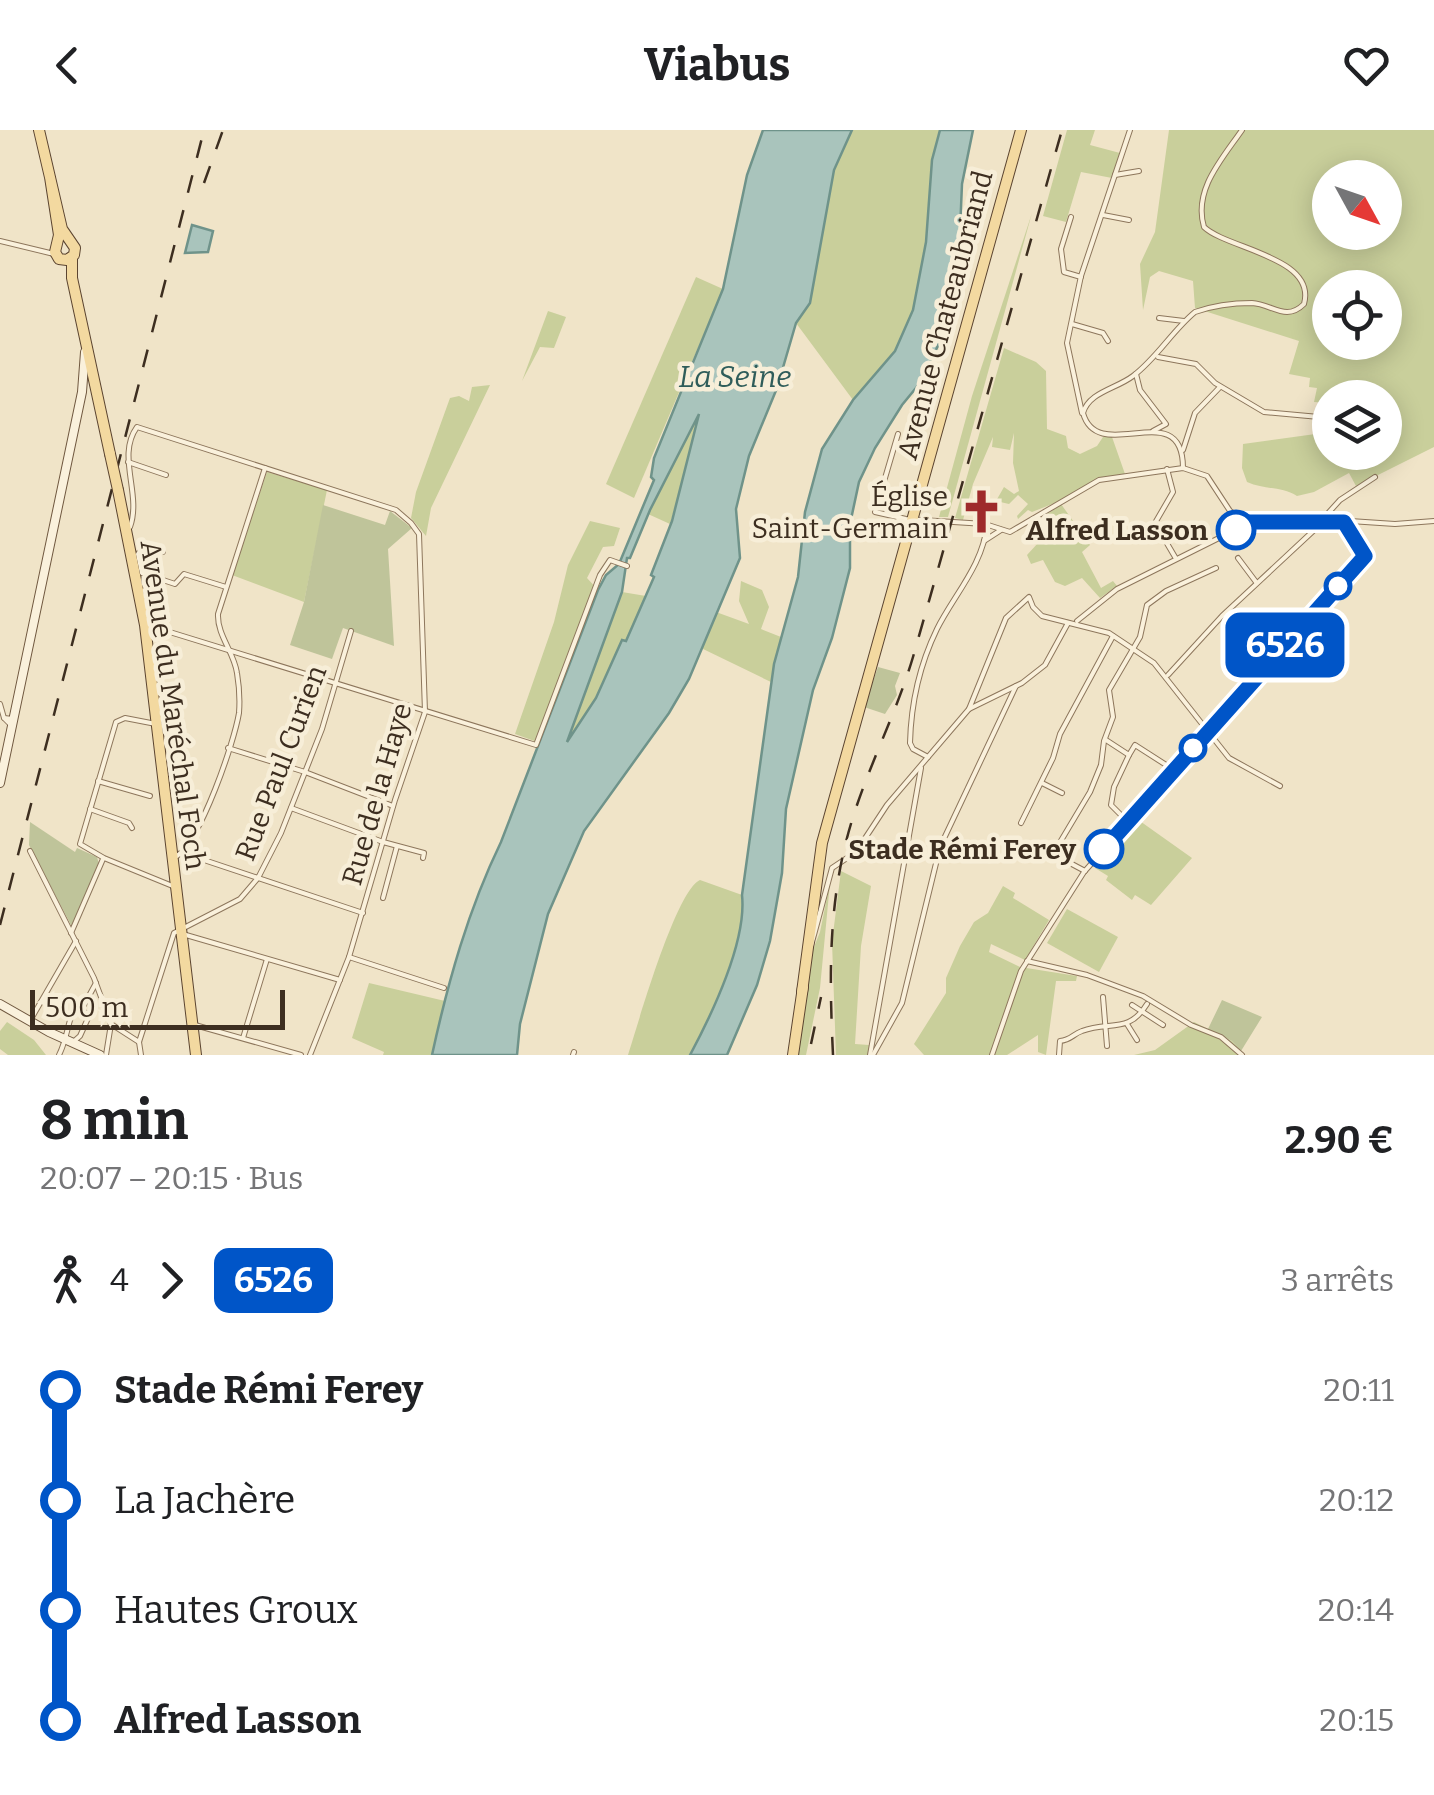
<!DOCTYPE html>
<html lang="fr">
<meta charset="utf-8">
<style>
:root{--surface:#fff;--page:#f2f2f2;--text:#202124;--muted:#757577}
body{margin:0;font-family:Bitter,serif;background:var(--page);color:var(--text);height:100vh;display:flex;flex-direction:column;font-size:38px;white-space:nowrap}
*{box-sizing:border-box;margin:0}
p{font-size:32px;color:var(--muted)}
.icon{flex:none;width:55px;height:55px;fill:none;stroke:currentColor;stroke-width:2;stroke-linecap:round;stroke-linejoin:round}
.map{position:relative;height:925px;overflow:hidden}
.details{display:flex;flex-direction:column;background:var(--surface);flex:1}
.details>*{flex:none}
.badge{padding:0 20px;border-radius:15px;font-size:35px;line-height:65px}
.needle{width:65px;rotate:130deg}
.controls{position:absolute;left:1312px;top:30px;display:grid;gap:20px}
.controls a{display:grid;place-items:center;width:90px;height:90px;border-radius:50%;background:var(--surface);box-shadow:0 5px 25px #0003;font-size:50px}
.scale{position:absolute;left:30px;bottom:25px;width:255px;box-sizing:border-box;padding-left:10px;border:5px solid #3d2e20;border-top:0;font-size:28px;line-height:35px;white-space:nowrap;color:#3d2e20;-webkit-text-stroke:8px #f7eed8;paint-order:stroke}
.map>.badge{position:absolute;translate:-50% -50%;box-shadow:0 0 0 5px #fff}
.legs{display:flex;align-items:center;gap:15px;height:110px;padding:0 40px;font-size:32px}
.legs p{margin-inline-start:auto}
.headline{display:flex;align-items:center;justify-content:space-between;height:170px;padding:0 40px}
h1{font-size:55px;font-weight:700;line-height:75px}
ul{padding:0 40px;list-style:none}
li{display:flex;align-items:center;gap:35px;height:110px;font-size:38px}
li i{display:grid;place-items:center;width:15px;height:100%;margin:0 12px;background:currentColor}
li i::after{content:'';width:25px;height:25px;margin:-12px;border:8px solid;border-radius:50%;background:var(--surface)}
li p{margin-inline-start:auto}
li:first-child i{background:linear-gradient(#0000 50%,currentColor 0)}
li:last-child i{background:linear-gradient(currentColor 50%,#0000 0)}
header{display:flex;justify-content:space-between;align-items:center;height:130px;padding:0 40px;background:var(--surface);font-size:45px;font-weight:700}
.map>svg:first-child{display:block}
</style>
<header><svg class="icon" aria-label="back" viewBox="0 0 24 24"><path d="M15 5l-7 7 7 7"/></svg>Viabus<svg class="icon" aria-label="heart" viewBox="0 0 24 24"><path d="M12 20l-8-8c-3-5 5-10 8-4 3-6 11-1 8 4z"/></svg></header>
<div class="map">
<svg width="1434" height="925" viewBox="0 0 1434 925">
<rect width="100%" height="100%" fill="#f0e4c8"/>
<g fill="#c9cf9b" fill-rule="evenodd">
<path d="M 852,0 L 940,0 C 923,69 935,160 894,222 C 883,239 867,254 853,270 L 796,193 L 810,173 L 834,40 Z"/>
<path d="M 1067,0 L 1095,0 L 1090,15 L 1120,23 L 1112,48 L 1081,42 L 1066,92 L 1043,86 Z"/>
<path d="M 1169,0 L 1434,0 L 1434,317 L 1356,356 L 1349,343 L 1314,362 L 1297,366 C 1281,356 1265,360 1247,352 L 1242,338 L 1243,314 L 1330,302 L 1330,322 L 1385,322 L 1385,268 L 1330,268 L 1330,273 L 1314,272 L 1317,258 L 1309,257 L 1310,248 L 1289,244 L 1299,211 L 1195,178 L 1193,151 L 1159,141 L 1150,147 L 1143,180 L 1140,134 L 1155,102 ZM 1330,48 L 1385,48 L 1385,102 L 1330,102 ZM 1330,158 L 1385,158 L 1385,212 L 1330,212 Z"/>
<path d="M 1032,83 L 948,387 L 939,387 L 972,266 Z"/>
<path d="M 696,147 L 723,159 L 634,368 L 606,354 Z"/>
<path d="M 548,181 L 566,187 L 554,218 L 540,217 L 522,251 Z"/>
<path d="M 1004,218 L 1036,232 L 1046,241 L 1047,299 L 1066,306 L 1068,318 L 1080,324 L 1097,316 L 1103,307 L 1112,307 L 1125,344 L 1098,349 L 1060,371 L 1032,382 L 1028,380 L 1018,389 L 1017,386 L 1028,374 L 1018,365 L 1009,374 L 996,371 L 1004,357 L 1014,364 L 1019,361 L 1013,333 L 1014,303 L 1010,320 L 992,317 L 993,307 L 973,354 L 963,390 L 955,388 Z"/>
<path d="M 490,255 L 431,378 L 426,406 L 411,388 L 416,362 L 450,268 L 459,266 L 469,271 L 472,257 Z"/>
<path d="M 699,284 L 701,286 L 670,394 L 648,384 Z"/>
<path d="M 267,342 L 327,360 L 304,472 L 232,445 Z"/>
<path d="M 1061,374 L 1090,415 L 1082,422 L 1101,458 L 1113,451 L 1117,456 L 1100,468 L 1082,448 L 1065,456 L 1055,452 L 1043,430 L 1031,434 L 1027,425 L 1050,400 L 1045,386 Z"/>
<path d="M 590,391 L 620,398 L 614,416 L 603,417 L 587,448 L 598,460 L 540,613 L 515,604 L 554,492 L 568,435 Z"/>
<path d="M 741,451 L 762,460 L 769,477 L 761,499 L 781,507 L 771,552 L 701,518 L 716,482 L 749,494 L 739,471 Z"/>
<path d="M 622,462 L 646,466 L 626,511 L 622,511 L 596,568 L 568,613 L 565,611 Z"/>
<path d="M 1137,689 L 1192,728 L 1151,775 L 1135,765 L 1132,770 L 1106,750 L 1108,746 L 1095,738 Z"/>
<path d="M 841,741 L 871,756 L 861,816 L 855,914 L 869,915 L 868,925 L 836,925 L 832,812 Z"/>
<path d="M 700,750 L 742,765 C 747,811 712,884 690,925 L 628,925 C 638,894 676,760 700,750 Z"/>
<path d="M 830,753 L 820,858 L 806,925 L 798,925 L 812,822 L 820,802 Z"/>
<path d="M 1003,756 L 1015,763 L 1013,768 L 1049,790 L 1025,830 L 991,814 L 989,822 L 1020,837 L 1077,846 L 1076,851 L 1056,851 L 1046,925 L 1038,922 L 1038,905 L 1007,925 L 924,925 L 914,914 L 946,863 L 946,848 L 960,816 L 974,792 L 988,783 Z"/>
<path d="M 1067,779 L 1118,807 L 1099,842 L 1047,813 Z"/>
<path d="M 369,853 L 445,871 L 432,925 L 383,925 L 384,922 L 352,908 Z"/>
<path d="M 7,892 L 34,910 L 46,925 L 8,925 L 0,919 L 0,901 Z"/>
<path d="M 1194,892 L 1232,911 L 1245,925 L 1134,925 L 1155,920 Z"/>
</g>
<g fill="#bfc49a">
<path d="M 323,375 L 385,395 L 390,381 L 412,398 L 388,419 L 394,516 L 343,498 L 332,529 L 290,515 L 304,472 Z"/>
<path d="M 878,537 L 900,543 L 895,556 L 897,565 L 885,584 L 864,577 Z"/>
<path d="M 30,692 L 75,722 L 77,718 L 97,727 L 99,734 L 72,797 L 29,715 Z"/>
<path d="M 1222,870 L 1262,887 L 1241,921 L 1232,911 L 1208,899 Z"/>
</g>
<g fill="#a9c4bc" stroke="#6f938a" stroke-width="2.5" fill-rule="evenodd">
<path d="M 763,0 L 852,0 L 834,40 L 810,173 L 796,193 L 777,258 L 749,326 L 736,379 L 740,428 L 689,549 L 669,583 L 584,701 L 548,784 L 520,894 L 517,925 L 432,925 C 448,852 468,780 501,712 L 598,460 L 606,445 L 619,434 L 654,350 L 651,347 L 654,328 L 723,159 L 747,45 ZM 699,284 L 672,391 L 651,445 L 654,447 L 626,511 L 622,510 L 596,568 L 567,612 L 622,462 L 627,428 L 630,428 L 650,380 Z"/>
<path d="M 940,0 L 973,0 L 962,54 L 959,125 L 945,201 L 920,253 L 902,275 L 875,318 L 859,352 L 850,394 L 850,438 L 832,508 L 813,560 L 786,679 L 782,743 L 770,811 L 757,855 L 727,925 L 690,925 C 712,884 747,811 742,765 L 774,534 L 798,447 L 805,382 L 822,319 L 853,270 L 895,221 L 913,180 L 926,112 L 932,30 Z"/>
<path d="M 192,95 L 213,101 L 208,122 L 185,123 Z"/>
</g>
<g fill="none" stroke-linecap="round" stroke-linejoin="round">
<defs>
<g id="street">
<path d="M 1115,45 L 1139,41"/>
<path d="M 1103,85 L 1129,90"/>
<path d="M 1071,87 L 1061,119 L 1064,142 L 1081,147"/>
<path d="M 0,111 L 54,124"/>
<path d="M 1159,188 L 1184,191"/>
<path d="M 1072,194 L 1103,203 L 1108,211"/>
<path d="M 1158,227 L 1196,234 L 1215,253 L 1264,282 L 1330,288"/>
<path d="M 1136,244 L 1140,260 L 1166,294 L 1153,301"/>
<path d="M 1082,283 L 1067,213 L 1081,146 L 1130,0"/>
<path d="M 898,304 L 875,382 L 906,389 L 985,394 L 1010,402 L 1099,350 L 1183,338 L 1207,346 L 1230,381 L 1247,393 L 1335,390 L 1395,394 L 1434,391"/>
<path d="M 1322,312 L 1330,309"/>
<path d="M 1183,320 L 1195,283 L 1220,257"/>
<path d="M 128,332 L 166,345"/>
<path d="M 1183,338 C 1183,264 1098,337 1083,283 C 1089,262 1116,259 1133,246 C 1157,228 1172,201 1195,182 C 1212,176 1233,173 1252,173 C 1272,174 1286,192 1304,174 C 1317,127 1227,119 1204,97 C 1193,60 1222,29 1242,0"/>
<path d="M 1167,339 L 1173,362 L 1155,393 L 1175,427"/>
<path d="M 1321,391 L 1340,370 L 1375,347"/>
<path d="M 130,397 C 142,364 116,326 137,297 L 396,380 L 411,393 L 419,404 L 425,582 L 395,670 L 349,827 L 310,925"/>
<path d="M 984,411 L 1001,400"/>
<path d="M 163,422 L 142,418 L 138,424 L 142,443 L 175,454 L 184,444 L 226,457"/>
<path d="M 1238,428 L 1256,452"/>
<path d="M 1077,491 L 1117,459 L 1237,399 L 1243,392"/>
<path d="M 147,495 L 536,615 L 600,445 L 610,430 L 627,436"/>
<path d="M 1168,545 L 1222,486 L 1325,390"/>
<path d="M 0,574 L 4,588"/>
<path d="M 969,579 L 1006,488 L 1029,467 L 1033,477 L 1042,486 L 1109,503 L 1154,533 L 1229,628 L 1280,656"/>
<path d="M 156,594 L 125,588 L 116,592 L 80,714 L 104,728 L 175,757"/>
<path d="M 12,596 L 4,588 L 13,589"/>
<path d="M 1106,610 L 1129,625 L 1135,615 L 1174,640"/>
<path d="M 228,618 L 305,642 L 393,676"/>
<path d="M 928,627 L 913,619 L 910,613 C 911,574 920,534 937,499 C 954,465 983,435 987,395"/>
<path d="M 98,651 L 150,666"/>
<path d="M 1042,653 L 1062,663"/>
<path d="M 291,678 L 383,712 L 424,723 L 423,728"/>
<path d="M 90,679 L 129,693 L 132,698"/>
<path d="M 1126,690 L 1111,675 L 1114,657 L 1129,625"/>
<path d="M 1021,693 L 1053,628 L 1060,604 L 1113,506"/>
<path d="M 30,721 L 94,848 L 111,894"/>
<path d="M 183,723 L 363,783"/>
<path d="M 177,726 C 201,709 234,613 239,583 C 240,570 239,555 237,543 C 234,522 217,505 218,484 L 265,338"/>
<path d="M 1085,741 L 1053,724 L 1090,662 L 1101,635 L 1104,611 L 1113,587 L 1109,560 L 1140,507 L 1147,475 L 1166,461 L 1216,438"/>
<path d="M 383,768 L 397,716"/>
<path d="M 71,803 L 103,729"/>
<path d="M 186,805 L 340,850"/>
<path d="M 811,816 L 832,738 L 856,722 L 887,675 L 969,579 L 1022,553 L 1045,535 L 1068,493"/>
<path d="M 349,827 L 444,858"/>
<path d="M 1027,831 L 1087,845 L 1143,866 L 1191,895 L 1221,907 L 1242,925"/>
<path d="M 1103,867 L 1107,916"/>
<path d="M 1132,875 L 1163,895"/>
<path d="M 31,889 L 76,811"/>
<path d="M 111,894 L 139,912"/>
<path d="M 1127,894 L 1137,910"/>
<path d="M 195,895 L 301,925"/>
<path d="M 243,908 L 267,829"/>
<path d="M 72,913 L 80,906 L 89,886 L 80,878"/>
<path d="M 59,925 C 67,909 67,895 74,879 L 84,875 L 96,853"/>
<path d="M 106,925 L 111,894"/>
<path d="M 141,925 L 139,912 L 174,803 L 240,769 L 258,748 L 281,703 L 322,599 L 351,501"/>
<path d="M 573,925 L 574,922"/>
<path d="M 870,925 L 921,638"/>
<path d="M 873,925 L 902,873 L 940,717 L 1016,556"/>
<path d="M 992,925 L 1021,841 L 1084,742 L 1365,426 L 1343,391"/>
<path d="M 1059,925 L 1060,911 C 1071,910 1073,904 1082,901 C 1109,890 1128,905 1147,874"/>
</g>
<g id="secondary">
<path d="M 0,653 L 82,262 L 85,222"/>
<path d="M 0,874 L 49,902 L 100,925"/>
</g>
<g id="primary">
<path d="M 39,0 L 62,99 L 75,118 L 74,125 L 67,130 L 59,129 L 55,122 L 59,105 L 50,47"/>
<path d="M 72,128 L 72,148 L 110,324"/>
<path d="M 118,360 L 145,495 L 196,925"/>
<path d="M 802,862 L 822,713 L 1021,0"/>
<path d="M 793,925 L 803,857"/>
</g>
</defs>
<use href="#street" stroke="#8d765c" stroke-width="6"/>
<use href="#secondary" stroke="#6f573f" stroke-width="10"/>
<use href="#primary" stroke="#5b4430" stroke-width="12"/>
<use href="#street" stroke="#faf1dc" stroke-width="4"/>
<use href="#secondary" stroke="#faf1dc" stroke-width="8"/>
<use href="#primary" stroke="#f3d9a0" stroke-width="10"/>
<g stroke="#3d2e20" stroke-width="2.5" stroke-dasharray="18 18" stroke-linecap="butt">
<path d="M 204,53 L 223,0"/>
<path d="M 0,795 L 204,0"/>
<path d="M 811,914 L 821,867"/>
<path d="M 833,925 C 829,842 828,764 854,684 C 871,631 897,581 913,527 C 963,352 1012,176 1062,0"/>
</g>
<defs>
<path id="primary-bridge" d="M 110,324 L 118,360"/>
</defs>
<use href="#primary-bridge" stroke="#5b4430" stroke-width="12" stroke-linecap="butt"/>
<use href="#primary-bridge" stroke="#f3d9a0" stroke-width="10"/>
</g>
<g fill="none" stroke-linecap="round" stroke-linejoin="round">
<defs>
<path id="line-1" d="M 1104,719 L 1365,426 L 1344,392 L 1244,392 L 1236,400"/>
</defs>
<use href="#line-1" stroke="#fff" stroke-width="22"/>
<use href="#line-1" stroke="#0055c8" stroke-width="15"/>
</g>
<defs>
<symbol id="church-bare" viewBox="-9 -9 18 18"><path d="M-1.2-6h2.4v3.5h3.3v2.4h-3.3V6h-2.4V-.1h-3.3v-2.4h3.3Z" fill="#9e2a2b" stroke="#f7eed8" stroke-width="2.5" paint-order="stroke"/></symbol>
</defs>
<g fill-rule="evenodd">
<use href="#church-bare" x="950" y="350" width="63" height="63"/>
</g>
<g fill="#fff" stroke="#0055c8" stroke-width="5">
<circle cx="1236" cy="400" r="18"/>
<circle cx="1338" cy="456" r="12"/>
<circle cx="1193" cy="618" r="12"/>
<circle cx="1104" cy="719" r="18"/>
</g>
<g text-anchor="middle" dominant-baseline="central" stroke-width="9" stroke-linejoin="round" paint-order="stroke">
<g font-size="28" fill="#3d2e20" stroke="#f7eed8">
<text transform="translate(945 185) rotate(-75)">Avenue Chateaubriand</text>
<text transform="translate(173 575) rotate(82)">Avenue du Maréchal Foch</text>
<text transform="translate(281 633) rotate(-69)">Rue Paul Curien</text>
<text transform="translate(377 664) rotate(-74)">Rue de la Haye</text>
</g>
<g font-size="28" fill="#3d2e20" stroke="#f7eed8" text-anchor="end">
<text x="948" y="366">Église<tspan x="948" dy="32">Saint-Germain</tspan></text>
</g>
<g font-size="28" font-weight="bold" fill="#3d2e20" stroke="#f7eed8" text-anchor="end">
<text x="1208" y="400">Alfred Lasson</text>
<text x="1076" y="719">Stade Rémi Ferey</text>
</g>
<g font-size="30" font-style="italic" fill="#2f5d5a" stroke="#f7eed8">
<text x="735" y="247">La Seine</text>
</g>
</g>
</svg>
<div class="controls">
<a><svg class="needle" viewBox="-14 -14 28 28"><path d="M0-13l5 13h-10z" fill="#e53935"/><path d="M0 13l5-13h-10z" fill="#757577"/></svg></a>
<a><svg class="icon" aria-label="locate" viewBox="0 0 24 24"><circle cx="12" cy="12" r="6"/><path d="M12 2v4M12 18v4M2 12h4M18 12h4"/></svg></a>
<a><svg class="icon" aria-label="layers" viewBox="0 0 24 24"><path d="M12 4l9 5-9 5-9-5zM3 14l9 5 9-5"/></svg></a>
</div>
<div class="scale">500 m</div>
<b class="badge" style="left:1285px;top:515px;background:#0055c8;color:#fff">6526</b>
</div>
<section class="details">
<div class="headline"><div><h1>8 min</h1><p>20:07 – 20:15 · Bus</p></div><b>2.90 €</b></div>
<div class="legs"><svg class="icon" aria-label="walk" viewBox="0 0 24 24"><circle cx="13" cy="4" r="2"/><path d="M13 8l-2 6 4 7M11 14l-3 7M7 12l3-4h3l4 4"/></svg>4<svg class="icon" aria-label="forward" viewBox="0 0 24 24"><path d="M9 5l7 7-7 7"/></svg><b class="badge" style="background:#0055c8;color:#fff">6526</b><p>3 arrêts</p></div>
<ul>
<li><i style="color:#0055c8"></i><b>Stade Rémi Ferey</b><p>20:11</p></li>
<li><i style="color:#0055c8"></i><span>La Jachère</span><p>20:12</p></li>
<li><i style="color:#0055c8"></i><span>Hautes Groux</span><p>20:14</p></li>
<li><i style="color:#0055c8"></i><b>Alfred Lasson</b><p>20:15</p></li>
</ul>
</section>
